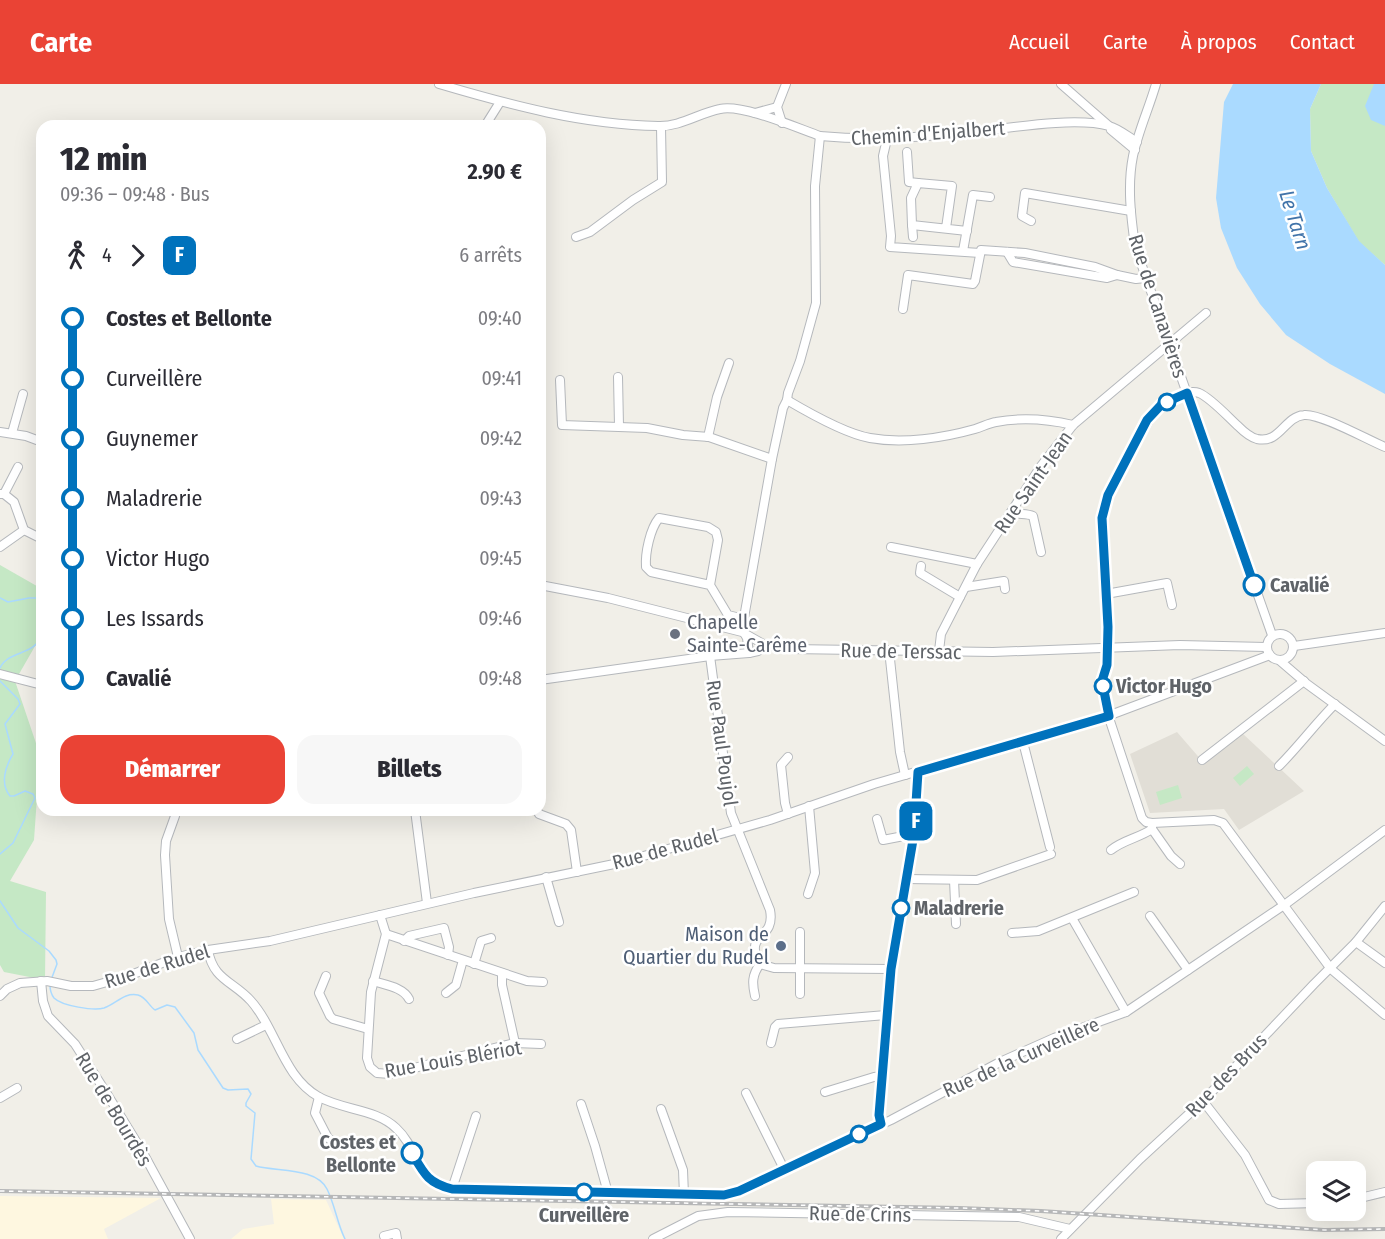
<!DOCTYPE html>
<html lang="fr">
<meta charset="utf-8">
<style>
:root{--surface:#fff;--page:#f7f7f7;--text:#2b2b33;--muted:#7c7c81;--accent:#ea4335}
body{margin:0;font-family:"Fira Sans Condensed",sans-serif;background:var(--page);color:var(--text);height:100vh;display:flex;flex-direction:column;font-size:22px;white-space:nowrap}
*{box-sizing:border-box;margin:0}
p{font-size:20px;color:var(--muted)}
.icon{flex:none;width:33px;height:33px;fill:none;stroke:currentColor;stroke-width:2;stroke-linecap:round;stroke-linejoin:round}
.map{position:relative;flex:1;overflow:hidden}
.drawer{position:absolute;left:36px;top:36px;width:510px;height:696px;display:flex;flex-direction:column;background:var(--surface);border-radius:18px;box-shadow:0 6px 24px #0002}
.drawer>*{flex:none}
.badge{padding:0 12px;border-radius:9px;font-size:21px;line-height:39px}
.buttons{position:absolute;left:1306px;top:1077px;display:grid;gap:12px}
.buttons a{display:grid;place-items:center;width:60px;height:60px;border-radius:12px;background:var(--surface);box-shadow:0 6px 24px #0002;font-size:30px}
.map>.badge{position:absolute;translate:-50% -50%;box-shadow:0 0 0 3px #fff}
.legs{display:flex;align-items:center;gap:9px;height:66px;padding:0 24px;font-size:20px}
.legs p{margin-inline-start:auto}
.head{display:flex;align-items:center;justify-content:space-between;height:102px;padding:0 24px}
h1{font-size:33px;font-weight:800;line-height:45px}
.action{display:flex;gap:12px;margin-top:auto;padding:12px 24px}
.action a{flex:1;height:69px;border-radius:18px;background:var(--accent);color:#fff;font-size:24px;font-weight:800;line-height:69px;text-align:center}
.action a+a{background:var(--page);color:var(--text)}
ul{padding:0 24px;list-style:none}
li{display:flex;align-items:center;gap:21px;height:60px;font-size:22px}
li i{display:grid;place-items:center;width:9px;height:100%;margin:0 8px;background:currentColor}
li i::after{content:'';width:15px;height:15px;margin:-8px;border:4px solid;border-radius:50%;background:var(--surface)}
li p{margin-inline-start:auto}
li:first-child i{background:linear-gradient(#0000 50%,currentColor 0)}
li:last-child i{background:linear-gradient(currentColor 50%,#0000 0)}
header{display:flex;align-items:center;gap:36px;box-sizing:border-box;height:84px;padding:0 30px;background:var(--accent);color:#fff}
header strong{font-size:28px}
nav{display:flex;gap:33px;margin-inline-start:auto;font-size:21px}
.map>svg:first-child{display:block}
</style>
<header>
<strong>Carte</strong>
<nav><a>Accueil</a><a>Carte</a><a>À propos</a><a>Contact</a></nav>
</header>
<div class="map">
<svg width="1385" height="1155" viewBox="0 0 1385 1155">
<rect width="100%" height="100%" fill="#f1efe8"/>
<g fill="#fef7e0">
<path d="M 0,1112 L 161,1114 L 104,1145 L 108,1155 L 0,1155 Z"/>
<path d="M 271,1115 L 326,1116 L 344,1155 L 231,1155 L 243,1145 L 274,1140 Z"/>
</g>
<path fill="#e1ded6" d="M 1177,648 L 1203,678 L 1242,649 L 1304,707 L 1239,746 L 1224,725 L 1150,729 L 1130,670 Z"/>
<g fill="#c5e8c5">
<path d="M 1321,0 L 1385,0 L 1385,181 L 1359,158 L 1327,104 L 1311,67 L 1310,25 Z"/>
<path d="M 0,481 L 42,505 L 42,550 L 15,597 L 40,671 L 34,756 L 10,797 L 46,808 L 45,896 L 4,888 L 0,881 Z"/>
<path d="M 1247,682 L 1254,690 L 1240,702 L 1233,694 Z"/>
<path d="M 1178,701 L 1182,714 L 1160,721 L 1156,708 Z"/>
</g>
<g fill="#aadaff">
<path d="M 1233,0 L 1321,0 L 1310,25 L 1311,67 L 1327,104 L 1359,157 L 1385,181 L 1385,310 L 1330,280 L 1286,251 L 1260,220 L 1237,184 L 1221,144 L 1216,114 L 1224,18 Z"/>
<path d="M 1374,0 L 1385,0 L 1385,42 L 1371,36 L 1365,22 Z"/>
</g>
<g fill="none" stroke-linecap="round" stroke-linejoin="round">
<g stroke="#aadaff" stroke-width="1.5">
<path d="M 0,514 L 8,518 L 29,514 L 37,514 L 42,520"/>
<path d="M 0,584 C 8,566 36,572 42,550"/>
<path d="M 0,597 L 18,615 L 20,620 L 5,640 L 13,670 C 5,683 0,700 10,712 L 14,712 L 25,707 L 33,710 L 35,714 L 13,759 L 0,770"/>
<path d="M 0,817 L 18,844 L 49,867 L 56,876 L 57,880 L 51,896"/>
<path d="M 50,901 C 50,905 51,910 54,914 C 62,922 94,927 104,924 C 116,920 124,908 138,911 C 146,913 149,922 155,926 L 167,921 L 175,923 L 194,949 L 198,966 L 223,1004 L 228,1006 L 248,1005 L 251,1010 L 246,1019 L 246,1022 L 255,1029 L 251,1075 L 256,1082 C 277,1088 316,1083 327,1105 C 335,1121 337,1139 345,1155"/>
</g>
<defs>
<g id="minor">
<path d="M 439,0 C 510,21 584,41 658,42 C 680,43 699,29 720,25 C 743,20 797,44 820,52 C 874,57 927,53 981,47 C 1015,43 1077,33 1109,42 C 1120,45 1128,53 1137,58"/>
<path d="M 1061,0 L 1109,42"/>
<path d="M 1156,0 C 1149,24 1138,48 1133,72 C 1127,102 1131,133 1135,162 L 1272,551"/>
<path d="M 755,29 L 777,23"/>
<path d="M 782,39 L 777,23 L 786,0"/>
<path d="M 485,42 L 500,18"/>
<path d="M 1111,46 L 1135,66"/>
<path d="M 887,55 L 883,72 L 891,152 L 890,163 L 980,169"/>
<path d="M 907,68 L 909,98 L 918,99"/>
<path d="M 1031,137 L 1022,132 L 1025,109 L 1131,127"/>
<path d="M 912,141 L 913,153"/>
<path d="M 946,144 L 952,102 L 918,99 L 911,114 L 912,141 L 967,147"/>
<path d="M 576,153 L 590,148 L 633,116 L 662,98 L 661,43"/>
<path d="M 963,167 L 973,111 L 990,113"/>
<path d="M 1007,168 L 1013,178 L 1107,194 L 1117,191"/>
<path d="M 903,225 L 908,191 L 973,200 L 975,197 L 981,166 L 1025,169 L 1095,183 L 1117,191 L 1136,195 L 1145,194"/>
<path d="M 618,293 L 619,342"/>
<path d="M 560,296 L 562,341 L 647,344 L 683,351 L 709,353 L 772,375"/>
<path d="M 787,316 L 788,309 L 800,277 L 816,219 L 815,102 L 820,52"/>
<path d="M 0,348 L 26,352 L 42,358"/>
<path d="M 12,349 L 23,310"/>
<path d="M 708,353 L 717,313 L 729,279"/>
<path d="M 1385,363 C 1368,356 1320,329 1304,331 C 1284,333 1280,360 1257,355 C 1249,353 1243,347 1238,342 C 1228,333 1211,314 1199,309 C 1186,304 1163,319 1154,327 L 1108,411 L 1102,434 L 1108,544 L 1107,581 L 1102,597 L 1103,606 L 1110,637 L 1142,734 L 1146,738 L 1152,739 L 1214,736 L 1223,739 L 1331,885 L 1385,931"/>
<path d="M 0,410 L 4,410 L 14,418 L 24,446 L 42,455"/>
<path d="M 4,410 L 18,383"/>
<path d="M 1011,428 C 1018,431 1026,429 1033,432 L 1041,468"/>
<path d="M 0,463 L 24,446"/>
<path d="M 891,463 L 977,480"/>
<path d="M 921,482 L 920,489 L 960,513"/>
<path d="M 540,501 L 608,514 L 742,548 L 765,561"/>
<path d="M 710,501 L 651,488 L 646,483 C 645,469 650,445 659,434 L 708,443 L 716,448 L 718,456 L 710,501 L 728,531 L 744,535"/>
<path d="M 966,503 L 1004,497 L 1005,505"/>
<path d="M 1106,510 L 1167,499 L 1172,521"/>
<circle cx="1280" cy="563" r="13"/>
<path d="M 1294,562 L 1385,549"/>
<path d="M 889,566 L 900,668 L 905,691"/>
<path d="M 939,567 L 941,550 L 977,480 L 1041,382 L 1073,341 L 1206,229"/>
<path d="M 749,569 L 747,554 L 742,545 L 772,375 L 783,324 L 787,316 C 809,329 847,350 870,354 C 903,360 943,354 975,345 C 982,343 989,339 996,338 C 1023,333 1047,335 1073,341"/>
<path d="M 710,572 L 731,729 L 770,826 C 775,852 753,850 755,866 C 755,870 759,876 760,880 L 774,884 L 891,885"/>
<path d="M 1279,576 L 1307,600 L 1385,657"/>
<path d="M 0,590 L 42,601"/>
<path d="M 540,596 L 710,572 L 749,569 L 758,567 L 765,561 L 790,565 L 993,568 L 1180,561 L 1266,563"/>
<path d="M 1023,658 L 1050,763"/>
<path d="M 1202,676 L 1304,597"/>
<path d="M 1279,682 C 1299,662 1315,640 1335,620"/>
<path d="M 175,726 L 175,732 L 166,757 L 165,771 L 169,835 L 178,873"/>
<path d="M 415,726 L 427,819"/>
<path d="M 537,726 L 539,730 L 566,740 L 571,746 L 577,788"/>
<path d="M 788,730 L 785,719 L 781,681 L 788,673"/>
<path d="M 877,735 L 883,756 L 914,750"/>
<path d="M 1152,745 L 1171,772 L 1180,780"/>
<path d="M 1111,766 C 1123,756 1139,754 1152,745 L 1152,739"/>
<path d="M 546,793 L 559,838"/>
<path d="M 906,795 L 977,796 L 1051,770"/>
<path d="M 954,796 L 956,840"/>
<path d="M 808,810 L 815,789 L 809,722"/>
<path d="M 380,831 L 386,850 L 371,908 L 367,974 L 370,983 L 377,989 L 390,990 L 515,959 L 541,960"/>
<path d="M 1150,832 L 1188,886"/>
<path d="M 1072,834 L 1126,928"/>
<path d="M 1012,849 L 1038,847 L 1134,808"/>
<path d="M 386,850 L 527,897 L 543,898"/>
<path d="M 404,857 L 409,852 L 444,844 L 449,863 L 448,871"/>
<path d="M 1356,858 L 1385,879"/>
<path d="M 208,866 C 213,896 233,897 251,917 C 277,946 283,993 319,1013 C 343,1026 376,1025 396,1044 C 421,1067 411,1095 452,1105 L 724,1111 L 739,1107 L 891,1036 L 1000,978 L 1054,954 L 1126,928 L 1287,819 L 1385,746"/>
<path d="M 474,880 L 481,857 L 491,854"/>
<path d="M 502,889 L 502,901 L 515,959"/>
<path d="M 326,892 L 319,909 L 330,932 L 333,935 L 368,945"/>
<path d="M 41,897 L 43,917 L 48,932 L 75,960 L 107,1010 L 142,1067 L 190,1155"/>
<path d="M 373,897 C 385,901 403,903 409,915"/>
<path d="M 446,909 L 456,901 L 463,876"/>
<path d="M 800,910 L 800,848"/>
<path d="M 0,912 L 7,905 L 20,899 L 47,897 L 71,902 L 93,902 L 128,892 L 178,873 L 208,866 L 270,857 L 474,809 L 619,779 L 770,736 L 874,700 L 1105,633 L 1270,571"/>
<path d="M 755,912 C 752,899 752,891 760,880"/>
<path d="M 237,955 L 266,941"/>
<path d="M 771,959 L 775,943 L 778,940 L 886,931"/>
<path d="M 825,1008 L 874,993 L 882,992"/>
<path d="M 746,1009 L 784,1085"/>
<path d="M 319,1013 L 315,1029 L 328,1054 L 335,1059"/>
<path d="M 0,1014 L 17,1004"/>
<path d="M 1203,1017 L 1245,1071 L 1269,1116 L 1279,1120 L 1317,1119"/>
<path d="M 581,1020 L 595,1062 L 608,1109"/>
<path d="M 661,1025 L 683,1086 L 684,1111"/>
<path d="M 881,1040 L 879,1031 L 891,885 L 914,750 L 918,688"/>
<path d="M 452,1105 L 476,1032"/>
<path d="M 1356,1115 L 1385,1108"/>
<path d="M 384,1152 L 396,1149 L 397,1155"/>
<path d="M 653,1155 L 698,1132 L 728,1128 L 1019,1133 L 1070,1145"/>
<path d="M 1061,1155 L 1140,1075 L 1203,1017 L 1314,900 L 1356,858 L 1385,822"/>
</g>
</defs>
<use href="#minor" stroke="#b5b8bc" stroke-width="10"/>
<use href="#minor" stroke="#fff" stroke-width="8"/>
<defs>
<path id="rail" d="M 0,1107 L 960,1124 L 1041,1127 L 1324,1146 L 1385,1145"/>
</defs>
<use href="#rail" stroke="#b6b7b8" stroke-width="4"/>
<use href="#rail" stroke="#fff" stroke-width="1.5" stroke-dasharray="4.5" stroke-linecap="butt"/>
</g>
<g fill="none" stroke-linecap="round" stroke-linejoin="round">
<defs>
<path id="line-1" d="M 412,1069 C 424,1090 428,1099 452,1105 L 724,1111 L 739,1107 L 881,1040 L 879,1031 L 891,885 L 914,750 L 918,688 L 1109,632 L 1102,597 L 1107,581 L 1108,543 L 1102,434 L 1108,411 L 1147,336 L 1162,320 L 1187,309 L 1254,501"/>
</defs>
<use href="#line-1" stroke="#fff" stroke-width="14"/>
<use href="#line-1" stroke="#0072bc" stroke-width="9"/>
</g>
<g fill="#fff" stroke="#0072bc" stroke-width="3">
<circle cx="1167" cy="318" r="8"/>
<circle cx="1254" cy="501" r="10"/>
<circle cx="1103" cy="602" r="8"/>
<circle cx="901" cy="824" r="8"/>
<circle cx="859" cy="1050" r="8"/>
<circle cx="412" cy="1069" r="10"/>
<circle cx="584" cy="1108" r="8"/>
</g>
<circle fill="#6b7280" stroke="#fff" stroke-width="2" cx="675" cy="550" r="6"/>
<circle fill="#5c6f8a" stroke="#fff" stroke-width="2" cx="781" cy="862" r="6"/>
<g text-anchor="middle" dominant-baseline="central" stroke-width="5" stroke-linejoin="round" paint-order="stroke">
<g font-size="20" fill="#5f6368" stroke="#fff">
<text transform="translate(928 49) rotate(-4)">Chemin d'Enjalbert</text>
<text transform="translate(1158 222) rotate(72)">Rue de Canavières</text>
<text transform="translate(1033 398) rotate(-55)">Rue Saint-Jean</text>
<text transform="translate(901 567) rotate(1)">Rue de Terssac</text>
<text transform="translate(722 659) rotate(82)">Rue Paul Poujol</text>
<text transform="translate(665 765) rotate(-15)">Rue de Rudel</text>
<text transform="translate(157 882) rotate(-17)">Rue de Rudel</text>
<text transform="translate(1021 973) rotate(-24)">Rue de la Curveillère</text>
<text transform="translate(453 975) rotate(-10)">Rue Louis Blériot</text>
<text transform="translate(1226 991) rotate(-46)">Rue des Brus</text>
<text transform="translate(114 1025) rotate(59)">Rue de Bourdès</text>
<text transform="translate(860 1130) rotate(1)">Rue de Crins</text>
</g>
<g font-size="20" font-weight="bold" fill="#5f6368" stroke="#fff" text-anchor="start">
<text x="1270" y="501">Cavalié</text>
<text x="1116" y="602">Victor Hugo</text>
<text x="914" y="824">Maladrerie</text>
<text x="396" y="1058" text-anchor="end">Costes et<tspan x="396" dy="23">Bellonte</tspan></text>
<text x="584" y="1131" text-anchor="middle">Curveillère</text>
</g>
<g font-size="20" fill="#5b616d" stroke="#fff" text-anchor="start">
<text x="687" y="538">Chapelle<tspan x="687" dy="23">Sainte-Carême</tspan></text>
</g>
<g font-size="20" fill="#4e5e75" stroke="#fff" text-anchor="end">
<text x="769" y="850">Maison de<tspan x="769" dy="23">Quartier du Rudel</tspan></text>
</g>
<g font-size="21" font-style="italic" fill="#4174aa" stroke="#fff">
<text transform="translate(1295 136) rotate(72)">Le Tarn</text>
</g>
</g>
</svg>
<div class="buttons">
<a><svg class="icon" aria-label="layers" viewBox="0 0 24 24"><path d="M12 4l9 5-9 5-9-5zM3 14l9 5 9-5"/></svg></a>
</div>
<b class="badge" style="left:916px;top:737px;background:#0072bc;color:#fff">F</b>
<section class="drawer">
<div class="head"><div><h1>12 min</h1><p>09:36 – 09:48 · Bus</p></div><b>2.90 €</b></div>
<div class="legs"><svg class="icon" aria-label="walk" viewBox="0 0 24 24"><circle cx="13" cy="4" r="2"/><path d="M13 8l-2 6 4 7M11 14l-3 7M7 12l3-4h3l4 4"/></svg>4<svg class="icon" aria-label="forward" viewBox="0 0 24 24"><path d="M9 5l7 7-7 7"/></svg><b class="badge" style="background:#0072bc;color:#fff">F</b><p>6 arrêts</p></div>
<ul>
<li><i style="color:#0072bc"></i><b>Costes et Bellonte</b><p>09:40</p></li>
<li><i style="color:#0072bc"></i><span>Curveillère</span><p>09:41</p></li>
<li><i style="color:#0072bc"></i><span>Guynemer</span><p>09:42</p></li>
<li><i style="color:#0072bc"></i><span>Maladrerie</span><p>09:43</p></li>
<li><i style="color:#0072bc"></i><span>Victor Hugo</span><p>09:45</p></li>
<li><i style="color:#0072bc"></i><span>Les Issards</span><p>09:46</p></li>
<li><i style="color:#0072bc"></i><b>Cavalié</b><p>09:48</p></li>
</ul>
<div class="action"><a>Démarrer</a><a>Billets</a></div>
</section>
</div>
